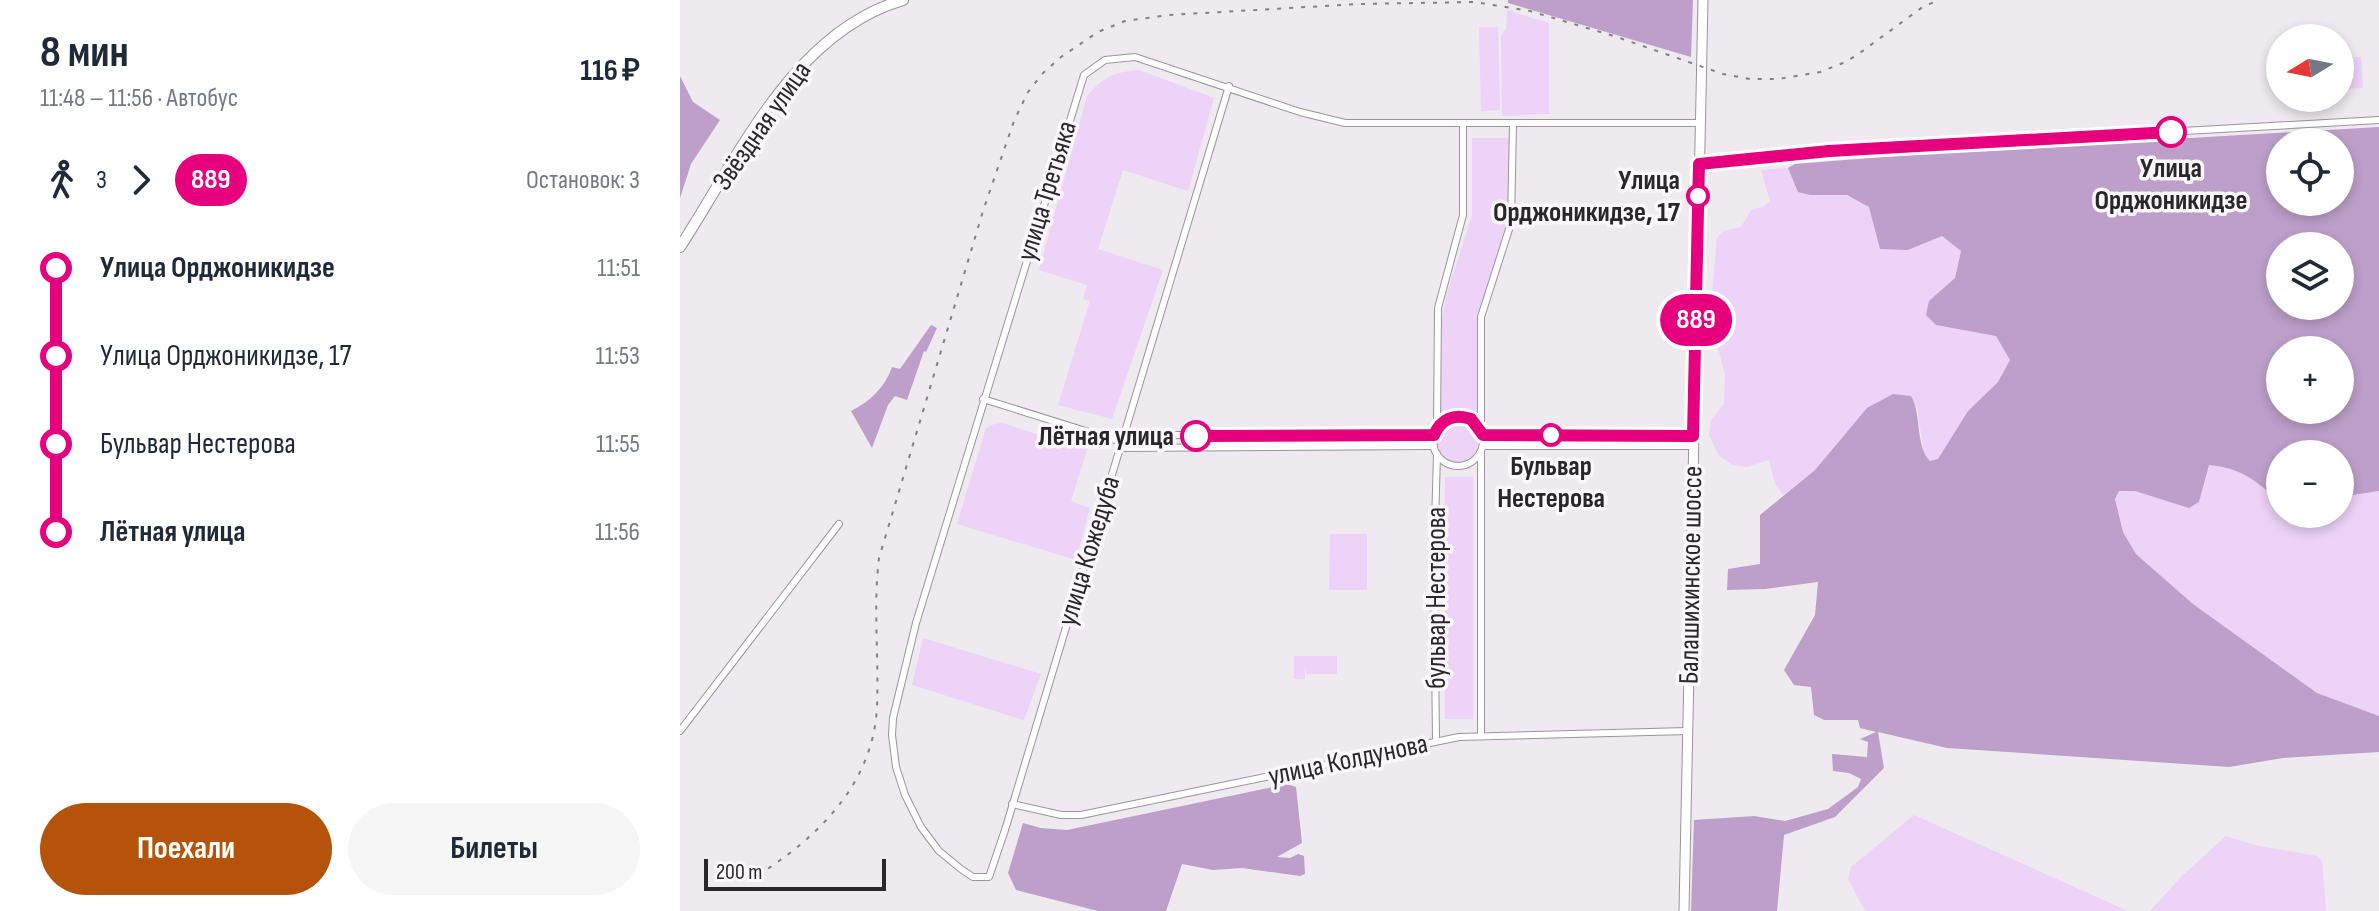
<!DOCTYPE html>
<html lang="ru">
<meta charset="utf-8">
<style>
:root{--surface:#fff;--page:#f6f6f7;--text:#1f2937;--muted:#747a83;--accent:#b45309}
body{margin:0;font-family:"Sofia Sans Condensed",sans-serif;background:var(--page);color:var(--text);height:100vh;display:flex;flex-direction:column;font-size:30px;white-space:nowrap}
*{box-sizing:border-box;margin:0}
p{font-size:26px;color:var(--muted)}
.icon{flex:none;width:44px;height:44px;fill:none;stroke:currentColor;stroke-width:2;stroke-linecap:round;stroke-linejoin:round}
.map{position:relative;flex:1;overflow:hidden}
.drawer{display:flex;flex-direction:column;background:var(--surface);width:680px}
.drawer>*{flex:none}
.badge{padding:0 16px;border-radius:26px;font-size:28px;line-height:52px}
.needle{width:52px;rotate:260deg}
.buttons{position:absolute;left:1586px;top:24px;display:grid;gap:16px}
.buttons a{display:grid;place-items:center;width:88px;height:88px;border-radius:50%;background:var(--surface);box-shadow:0 4px 12px #0003;font-size:40px}
.scale{position:absolute;left:24px;bottom:20px;width:182px;box-sizing:border-box;padding-left:8px;border:4px solid #292729;border-top:0;font-size:22px;line-height:28px;white-space:nowrap;color:#292729;-webkit-text-stroke:6px #fbf7fd;paint-order:stroke}
.map>.badge{position:absolute;translate:-50% -50%;box-shadow:0 0 0 4px #fff}
.legs{display:flex;align-items:center;gap:12px;height:88px;padding:0 40px;font-size:26px}
.legs p{margin-inline-start:auto}
.head{display:flex;align-items:center;justify-content:space-between;height:136px;padding:0 40px}
h1{font-size:44px;font-weight:700;line-height:60px}
.button{display:flex;gap:16px;margin-top:auto;padding:16px 40px}
.button a{flex:1;height:92px;border-radius:48px;background:var(--accent);color:#fff;font-size:32px;font-weight:700;line-height:92px;text-align:center}
.button a+a{background:var(--page);color:var(--text)}
ul{padding:0 40px;list-style:none}
li{display:flex;align-items:center;gap:28px;height:88px;font-size:30px}
li i{display:grid;place-items:center;width:12px;height:100%;margin:0 10px;background:currentColor}
li i::after{content:'';width:20px;height:20px;margin:-10px;border:6px solid;border-radius:50%;background:var(--surface)}
li p{margin-inline-start:auto}
li:first-child i{background:linear-gradient(#0000 50%,currentColor 0)}
li:last-child i{background:linear-gradient(currentColor 50%,#0000 0)}
main{display:flex;flex:1;min-height:0}
.map>svg:first-child{display:block}
</style>
<main>
<section class="drawer">
<div class="head"><div><h1>8 мин</h1><p>11:48 – 11:56 · Автобус</p></div><b>116 ₽</b></div>
<div class="legs"><svg class="icon" aria-label="walk" viewBox="0 0 24 24"><circle cx="13" cy="4" r="2"/><path d="M13 8l-2 6 4 7M11 14l-3 7M7 12l3-4h3l4 4"/></svg>3<svg class="icon" aria-label="forward" viewBox="0 0 24 24"><path d="M9 5l7 7-7 7"/></svg><b class="badge" style="background:#e6007e;color:#fff">889</b><p>Остановок: 3</p></div>
<ul>
<li><i style="color:#e6007e"></i><b>Улица Орджоникидзе</b><p>11:51</p></li>
<li><i style="color:#e6007e"></i><span>Улица Орджоникидзе, 17</span><p>11:53</p></li>
<li><i style="color:#e6007e"></i><span>Бульвар Нестерова</span><p>11:55</p></li>
<li><i style="color:#e6007e"></i><b>Лётная улица</b><p>11:56</p></li>
</ul>
<div class="button"><a>Поехали</a><a>Билеты</a></div>
</section>
<div class="map">
<svg width="1699" height="911" viewBox="0 0 1699 911">
<rect width="100%" height="100%" fill="#eeeaf0"/>
<g fill="#ecd3f7">
<path d="M 827,10 L 869,23 L 869,114 L 822,116 L 821,37 L 826,28 Z"/>
<path d="M 799,27 L 818,27 L 820,110 L 801,111 Z"/>
<path d="M 1681,57 L 1683,88 L 1660,89 L 1660,58 Z"/>
<path d="M 459,70 L 534,98 L 508,191 L 443,170 L 418,249 L 483,270 L 432,419 L 378,405 L 410,301 L 403,299 L 407,285 L 359,270 L 407,96 C 423,77 434,72 459,70 Z"/>
<path d="M 792,138 L 831,138 L 827,228 L 798,318 L 798,414 L 761,413 L 761,325 L 767,293 L 792,216 Z"/>
<path d="M 1108,168 L 1119,192 C 1135,197 1153,191 1168,196 C 1194,204 1211,231 1228,250 L 1262,236 L 1281,251 L 1275,278 L 1249,301 L 1256,325 L 1317,336 L 1330,360 L 1318,382 L 1288,411 L 1259,459 L 1250,461 L 1244,455 L 1237,407 L 1166,432 L 1135,470 L 1103,495 L 1095,484 L 1089,460 L 1067,467 L 1053,465 L 1039,456 L 1029,435 L 1031,420 L 1044,404 L 1045,375 L 1030,317 L 1037,238 L 1043,231 L 1061,227 L 1072,209 L 1083,207 L 1090,201 L 1081,170 Z"/>
<circle cx="778" cy="441" r="21"/>
<path d="M 319,422 L 407,450 L 391,501 L 410,508 L 396,560 L 277,524 L 306,428 Z"/>
<path d="M 1529,465 C 1562,468 1576,480 1600,502 L 1600,514 L 1660,514 L 1660,497 L 1699,491 L 1699,716 L 1637,693 L 1513,604 L 1456,554 L 1443,532 L 1435,499 L 1439,491 L 1455,491 L 1509,507 L 1519,502 Z"/>
<rect x="765" y="477" width="28" height="242"/>
<path d="M 650,534 L 687,534 L 687,590 L 649,590 Z"/>
<path d="M 243,638 L 361,674 L 344,720 L 232,685 Z"/>
<path d="M 614,656 L 657,656 L 657,674 L 626,674 L 625,664 L 625,679 L 614,679 Z"/>
<path d="M 1234,815 L 1448,911 L 1185,911 L 1168,879 L 1171,867 Z"/>
<path d="M 1546,836 L 1578,846 L 1637,856 L 1642,861 L 1646,911 L 1470,911 L 1501,877 Z"/>
</g>
<g fill="#bd9fc9" fill-rule="evenodd">
<path d="M 828,0 L 1013,0 L 1011,57 L 828,3 Z"/>
<path d="M 0,76 L 13,102 L 40,120 L 11,164 L 0,198 Z"/>
<path d="M 1699,127 L 1699,491 L 1660,497 L 1660,454 L 1600,454 L 1600,502 C 1576,481 1562,468 1529,465 L 1519,502 L 1509,508 L 1455,491 L 1439,491 L 1435,499 L 1443,532 L 1456,554 L 1513,604 L 1637,693 L 1699,716 L 1699,752 L 1603,758 L 1549,767 L 1267,748 L 1198,732 L 1204,768 L 1155,817 L 1104,835 L 1097,911 L 1011,911 L 1014,820 L 1074,816 L 1105,821 L 1148,809 L 1178,787 L 1181,779 L 1169,773 L 1153,771 L 1152,754 L 1187,757 L 1188,742 L 1180,739 L 1196,732 L 1180,728 L 1178,720 L 1144,720 L 1134,715 L 1131,687 L 1114,685 L 1104,670 L 1135,615 L 1138,582 L 1085,589 L 1047,590 L 1048,569 L 1080,564 L 1080,515 L 1135,470 L 1187,408 L 1213,394 L 1231,396 C 1242,415 1235,446 1250,461 L 1258,459 L 1288,411 L 1318,382 L 1330,360 L 1316,336 L 1256,325 L 1246,315 L 1249,301 L 1275,278 L 1281,251 L 1262,236 L 1228,250 L 1200,249 L 1189,207 L 1167,195 L 1130,195 L 1118,192 L 1108,168 L 1115,164 L 1252,153 ZM 1600,142 L 1660,142 L 1660,202 L 1600,202 ZM 1660,246 L 1660,306 L 1600,306 L 1600,246 ZM 1600,350 L 1660,350 L 1660,410 L 1600,410 Z"/>
<path d="M 251,325 L 257,328 L 246,352 L 244,351 L 227,400 L 215,396 L 208,405 L 192,448 L 171,411 C 191,401 205,387 212,367 L 220,369 Z"/>
<path d="M 607,784 L 616,787 L 622,843 L 597,857 L 610,858 L 618,854 L 624,856 L 625,874 L 620,876 L 562,868 L 533,870 L 502,864 L 486,911 L 418,911 L 336,890 L 328,873 L 343,823 L 361,828 L 387,830 Z"/>
</g>
<g fill="none" stroke-linecap="round" stroke-linejoin="round">
<defs>
<g id="street">
<path d="M 549,86 L 325,830 L 309,877 L 293,877 L 281,869 L 259,851 L 241,827 L 225,795 L 216,767 L 212,735 L 213,718 L 236,623 L 404,75 L 425,60 L 455,57 L 620,112 L 665,123 L 1020,123"/>
<path d="M 1019,164 L 1149,151 L 1699,120"/>
<path d="M 303,399 L 441,442"/>
<circle cx="778" cy="441" r="25"/>
<path d="M 757,427 L 758,308 L 783,215 L 783,123"/>
<path d="M 801,430 L 801,317 L 831,223 L 833,124"/>
<path d="M 443,435 L 754,435"/>
<path d="M 803,435 L 1013,436"/>
<path d="M 803,446 L 1013,446"/>
<path d="M 439,448 L 754,446"/>
<path d="M 801,452 L 801,736"/>
<path d="M 0,731 L 159,524"/>
<path d="M 756,741 L 754,561 L 757,454"/>
<path d="M 332,804 L 381,815 L 401,815 L 779,737 L 1008,731"/>
</g>
<path id="secondary" d="M 1004,911 L 1023,0"/>
<path id="primary" d="M 0,247 C 58,158 113,32 223,0"/>
</defs>
<use href="#street" stroke="#99959b" stroke-width="8"/>
<use href="#secondary" stroke="#99959b" stroke-width="11"/>
<use href="#primary" stroke="#99959b" stroke-width="12"/>
<use href="#street" stroke="#fff" stroke-width="6"/>
<use href="#secondary" stroke="#fff" stroke-width="9"/>
<use href="#primary" stroke="#fff" stroke-width="10"/>
<path stroke="#838084" stroke-width="2" stroke-dasharray="4 8" stroke-linecap="butt" d="M 78,875 C 139,837 194,782 197,706 C 199,657 193,607 199,558 L 303,211 L 334,121 L 348,92 L 363,73 L 381,57 L 418,32 L 445,21 L 489,15 L 679,4 L 795,2 L 850,11 L 937,37 L 1043,74 L 1070,79 L 1098,79 L 1140,72 L 1163,63 L 1177,55 L 1244,6 L 1260,0"/>
</g>
<g fill="none" stroke-linecap="round" stroke-linejoin="round">
<defs>
<path id="line-1" d="M 516,436 L 754,435 C 761,419 774,413 791,419 L 803,435 L 1013,436 L 1019,164 L 1149,151 L 1491,132"/>
</defs>
<use href="#line-1" stroke="#fff" stroke-width="18"/>
<use href="#line-1" stroke="#e6007e" stroke-width="12"/>
</g>
<g fill="#fff" stroke="#e6007e" stroke-width="4">
<circle cx="1491" cy="132" r="14"/>
<circle cx="1018" cy="196" r="10"/>
<circle cx="871" cy="435" r="10"/>
<circle cx="516" cy="436" r="14"/>
</g>
<g text-anchor="middle" dominant-baseline="central" stroke-width="7" stroke-linejoin="round" paint-order="stroke">
<g font-size="28" fill="#292729" stroke="#fbf7fd">
<text transform="translate(82 126) rotate(-55)">Звёздная улица</text>
<text transform="translate(367 191) rotate(-73)">улица Третьяка</text>
<text transform="translate(409 551) rotate(-73)">улица Кожедуба</text>
<text transform="translate(1011 575) rotate(-89)">Балашихинское шоссе</text>
<text transform="translate(756 598) rotate(-90)">бульвар Нестерова</text>
<text transform="translate(668 760) rotate(-12)">улица Колдунова</text>
</g>
<g font-size="28" font-weight="bold" fill="#292729" stroke="#fbf7fd">
<text x="1491" y="168">Улица<tspan x="1491" dy="32">Орджоникидзе</tspan></text>
<text x="1000" y="180" text-anchor="end">Улица<tspan x="1000" dy="32">Орджоникидзе, 17</tspan></text>
<text x="494" y="436" text-anchor="end">Лётная улица</text>
<text x="871" y="466">Бульвар<tspan x="871" dy="32">Нестерова</tspan></text>
</g>
</g>
</svg>
<div class="buttons">
<a><svg class="needle" viewBox="-14 -14 28 28"><path d="M0-13l5 13h-10z" fill="#e53935"/><path d="M0 13l5-13h-10z" fill="#747a83"/></svg></a>
<a><svg class="icon" aria-label="locate" viewBox="0 0 24 24"><circle cx="12" cy="12" r="6"/><path d="M12 2v4M12 18v4M2 12h4M18 12h4"/></svg></a>
<a><svg class="icon" aria-label="layers" viewBox="0 0 24 24"><path d="M12 4l9 5-9 5-9-5zM3 14l9 5 9-5"/></svg></a>
<a>+</a>
<a>−</a>
</div>
<div class="scale">200 m</div>
<b class="badge" style="left:1016px;top:320px;background:#e6007e;color:#fff">889</b>
</div>
</main>
